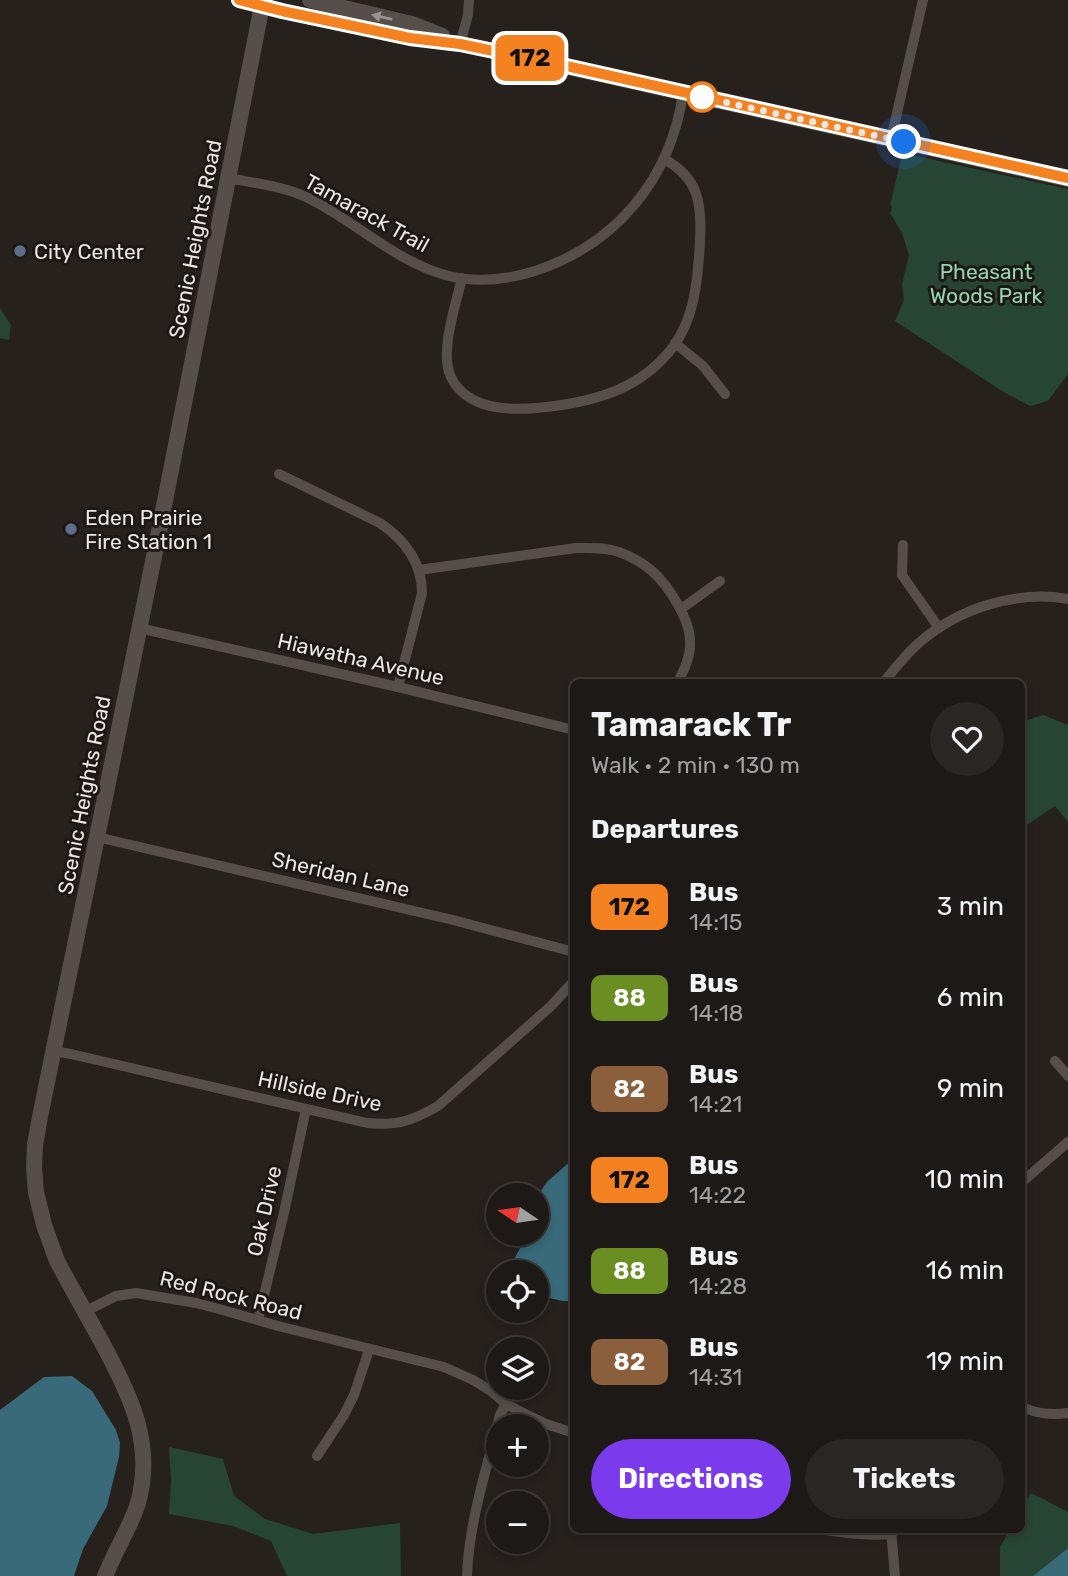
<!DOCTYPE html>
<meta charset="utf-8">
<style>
:root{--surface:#1d1916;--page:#2a2623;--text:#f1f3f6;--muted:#a0a0a1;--line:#3b3835;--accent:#7c3aed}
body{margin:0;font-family:Rubik,sans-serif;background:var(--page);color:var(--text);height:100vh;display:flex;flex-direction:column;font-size:26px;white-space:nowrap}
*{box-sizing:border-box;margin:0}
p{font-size:23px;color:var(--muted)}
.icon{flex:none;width:38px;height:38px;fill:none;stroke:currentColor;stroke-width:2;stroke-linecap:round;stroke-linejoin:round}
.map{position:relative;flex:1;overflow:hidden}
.drawer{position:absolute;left:570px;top:679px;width:455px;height:854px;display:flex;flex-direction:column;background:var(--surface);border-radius:10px;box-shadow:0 4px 10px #0003,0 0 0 2px var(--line)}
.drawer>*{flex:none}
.badge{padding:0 14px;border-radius:10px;font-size:24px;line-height:46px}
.needle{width:46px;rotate:283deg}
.tools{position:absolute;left:486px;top:1183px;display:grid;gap:14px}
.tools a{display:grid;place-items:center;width:63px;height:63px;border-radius:50%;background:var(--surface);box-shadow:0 4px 10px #0003,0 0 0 2px var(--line);font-size:35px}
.you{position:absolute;width:35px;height:35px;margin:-18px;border:5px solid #fff;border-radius:50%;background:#1a73e8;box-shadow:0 0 0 10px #1a73e833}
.map>.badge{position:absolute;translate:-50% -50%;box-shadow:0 0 0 4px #fff}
h2{padding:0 21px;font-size:26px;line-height:63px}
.round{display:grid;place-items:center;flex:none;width:74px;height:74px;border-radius:37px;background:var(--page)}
.summary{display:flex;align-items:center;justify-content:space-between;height:119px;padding:0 21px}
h1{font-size:33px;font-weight:700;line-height:52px}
.button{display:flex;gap:14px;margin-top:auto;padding:14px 21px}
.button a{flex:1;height:80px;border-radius:42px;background:var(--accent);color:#fff;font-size:28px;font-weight:700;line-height:80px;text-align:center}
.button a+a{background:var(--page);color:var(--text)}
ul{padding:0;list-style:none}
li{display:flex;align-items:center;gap:21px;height:91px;padding:0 21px}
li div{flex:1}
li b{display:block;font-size:26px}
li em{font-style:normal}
li .badge{min-width:77px;font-weight:700;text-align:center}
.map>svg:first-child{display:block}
</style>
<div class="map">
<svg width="1068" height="1576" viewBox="0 0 1068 1576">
<rect width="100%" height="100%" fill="#27211e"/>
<g fill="#274534">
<path d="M 907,154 L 1068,189 L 1068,374 L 1048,401 L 1030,406 L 1002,391 L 895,321 L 904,300 L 902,285 L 909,255 L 902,233 L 890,213 L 892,207 L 890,205 L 901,159 L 905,159 Z"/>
<path d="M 0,308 L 11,325 L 9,340 L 0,338 Z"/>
<path d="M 1043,715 L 1068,725 L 1068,822 L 1055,806 L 1022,828 L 1022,722 Z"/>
<path d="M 169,1447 L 223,1459 L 234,1496 L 265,1519 L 313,1534 L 400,1523 L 401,1576 L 287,1576 L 271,1541 L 233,1526 L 169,1514 L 171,1481 Z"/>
<path d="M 1031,1493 L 1068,1512 L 1068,1548 L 1033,1576 L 1000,1576 L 1000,1547 L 1010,1530 L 1022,1530 L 1022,1508 Z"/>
</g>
<g fill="#386a7a">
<path d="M 574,1158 L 574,1301 L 562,1301 L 537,1295 L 537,1272 L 514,1272 L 513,1261 L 528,1234 L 537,1234 L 537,1197 L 547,1182 Z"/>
<path d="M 72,1376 L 92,1391 L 116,1430 L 120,1443 L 119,1457 L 107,1506 L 83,1549 L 74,1576 L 0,1576 L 0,1410 L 44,1377 Z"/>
<path d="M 1068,1548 L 1068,1576 L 1033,1576 Z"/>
</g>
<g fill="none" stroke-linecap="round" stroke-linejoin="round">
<g stroke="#554e4b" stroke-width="10">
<path d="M 460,44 L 468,15 L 469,0"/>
<path d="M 891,139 L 923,0"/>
<path d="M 228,178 C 253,183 283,186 306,197 C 354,220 393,260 445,275 C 474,283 506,280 535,271 C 617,244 671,178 683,93"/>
<path d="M 462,278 C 456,304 439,353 451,377 C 457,390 469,399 483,404 C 519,416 595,403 628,385 C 644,377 658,365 669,352 C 695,321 698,279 700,241 C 702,204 699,178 664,159"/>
<path d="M 675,343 L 703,366 L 725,394"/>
<path d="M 279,474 L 380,523 C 405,540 422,562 422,593 L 398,687"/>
<path d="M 903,545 L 902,575 L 939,628"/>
<path d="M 419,570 L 576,548 C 590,548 605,547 619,552 C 630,556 643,563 652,571 C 668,585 690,619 690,641 C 691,656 684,670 678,682"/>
<path d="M 681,609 L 720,581"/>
<path d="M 139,628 L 398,687 L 574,730"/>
<path d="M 884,682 C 895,668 906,654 920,642 C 959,608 1017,590 1068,599"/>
<path d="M 97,837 L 453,920 L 574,952"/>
<path d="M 53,1051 L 71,1054 L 367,1123 C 397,1126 412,1121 438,1106 L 551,1006 L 574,981"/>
<path d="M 1055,1061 L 1068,1076"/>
<path d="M 1022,1182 L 1068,1142"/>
<path d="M 86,1311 L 116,1296 L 136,1293 L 196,1303 L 219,1309 L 278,1326 L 444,1367 L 473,1380 L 491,1391 L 506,1404 L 525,1414 L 546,1424 L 574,1433"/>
<path d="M 258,1320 L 283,1217 L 306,1109"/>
<path d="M 1022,1407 C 1038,1414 1051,1415 1068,1413"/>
<path d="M 317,1456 L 344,1415 L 354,1395 L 369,1350"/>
<path d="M 825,1530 C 847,1533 868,1536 891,1534"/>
<path d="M 891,1530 L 895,1576"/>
<path d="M 467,1576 C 469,1521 487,1468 500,1415 L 506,1404"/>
</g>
<g stroke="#554e4b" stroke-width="16">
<path d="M 239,0 L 282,11 L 410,38 L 460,44 L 537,60 L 1068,179"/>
<path d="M 310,0 L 412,24 L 442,36"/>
<path d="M 105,1576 C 110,1565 115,1553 121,1542 C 127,1529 134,1517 138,1503 C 154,1446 132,1399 106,1350 C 90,1320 73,1291 57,1261 L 44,1225 L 36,1192 L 34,1167 L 35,1145 L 40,1117 L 157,542 L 263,0"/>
</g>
</g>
<defs><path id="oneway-solid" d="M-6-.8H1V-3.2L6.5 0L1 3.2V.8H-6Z" transform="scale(1.75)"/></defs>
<use fill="#989290" href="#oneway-solid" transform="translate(382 17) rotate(-167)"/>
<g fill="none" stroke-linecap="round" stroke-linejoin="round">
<defs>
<path id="line" d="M 239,0 L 282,11 L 410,38 L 460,44 L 562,65 L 1068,178"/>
</defs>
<use href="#line" stroke="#fff" stroke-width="16"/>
<use href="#line" stroke="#f58220" stroke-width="10"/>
<path stroke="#ebe6e4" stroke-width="7" stroke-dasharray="0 12.6" d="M 702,97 L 904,142"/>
</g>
<circle fill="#fff" stroke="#f58220" stroke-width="3.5" cx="702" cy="97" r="14"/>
<g fill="#5c6f8a" stroke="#1e1815" stroke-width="2.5">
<circle cx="20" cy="251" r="7"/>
<circle cx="71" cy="529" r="7"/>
</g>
<g text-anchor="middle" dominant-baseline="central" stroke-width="6" stroke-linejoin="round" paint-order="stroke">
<g font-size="21" fill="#ebe6e4" stroke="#1e1815">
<text transform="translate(367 213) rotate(29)">Tamarack Trail</text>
<text transform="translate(195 239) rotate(-79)">Scenic Heights Road</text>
<text transform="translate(361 659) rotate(13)">Hiawatha Avenue</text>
<text transform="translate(84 795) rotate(-79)">Scenic Heights Road</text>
<text transform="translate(341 874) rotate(13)">Sheridan Lane</text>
<text transform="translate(320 1091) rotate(12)">Hillside Drive</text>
<text transform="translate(264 1211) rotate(-77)">Oak Drive</text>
<text transform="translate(231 1295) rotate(14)">Red Rock Road</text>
</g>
<g font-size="21" fill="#ebe6e4" stroke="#1e1815" text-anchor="start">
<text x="34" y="251">City Center</text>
<text x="85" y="517">Eden Prairie<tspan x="85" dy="24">Fire Station 1</tspan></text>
</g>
<g font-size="21" fill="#91d6ae" stroke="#1e1815">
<text x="986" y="271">Pheasant<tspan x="986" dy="24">Woods Park</tspan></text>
</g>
</g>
</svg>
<div class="tools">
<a><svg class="needle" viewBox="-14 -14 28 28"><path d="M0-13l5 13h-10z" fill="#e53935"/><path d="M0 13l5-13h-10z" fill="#a0a0a1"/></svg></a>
<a><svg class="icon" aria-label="locate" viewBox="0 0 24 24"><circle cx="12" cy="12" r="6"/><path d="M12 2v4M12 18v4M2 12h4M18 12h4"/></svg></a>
<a><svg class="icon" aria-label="layers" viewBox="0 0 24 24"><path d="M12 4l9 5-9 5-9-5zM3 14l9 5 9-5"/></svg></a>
<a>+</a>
<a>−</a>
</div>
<div class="you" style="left:904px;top:142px"></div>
<b class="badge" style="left:530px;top:58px;background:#f58220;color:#111">172</b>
<section class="drawer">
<div class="summary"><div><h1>Tamarack Tr</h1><p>Walk · 2 min · 130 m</p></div><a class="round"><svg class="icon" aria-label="heart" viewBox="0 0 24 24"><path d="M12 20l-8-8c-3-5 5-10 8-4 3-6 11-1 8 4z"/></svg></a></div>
<h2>Departures</h2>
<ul>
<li><span class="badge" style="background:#f58220;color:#111">172</span><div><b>Bus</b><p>14:15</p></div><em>3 min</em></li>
<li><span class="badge" style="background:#6b8e23;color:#fff">88</span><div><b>Bus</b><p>14:18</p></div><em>6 min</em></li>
<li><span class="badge" style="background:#8b5e3c;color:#fff">82</span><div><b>Bus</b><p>14:21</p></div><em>9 min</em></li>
<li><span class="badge" style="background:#f58220;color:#111">172</span><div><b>Bus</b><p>14:22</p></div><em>10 min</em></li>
<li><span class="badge" style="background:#6b8e23;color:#fff">88</span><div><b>Bus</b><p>14:28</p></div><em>16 min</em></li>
<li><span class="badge" style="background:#8b5e3c;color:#fff">82</span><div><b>Bus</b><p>14:31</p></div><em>19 min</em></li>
</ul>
<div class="button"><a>Directions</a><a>Tickets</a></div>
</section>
</div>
